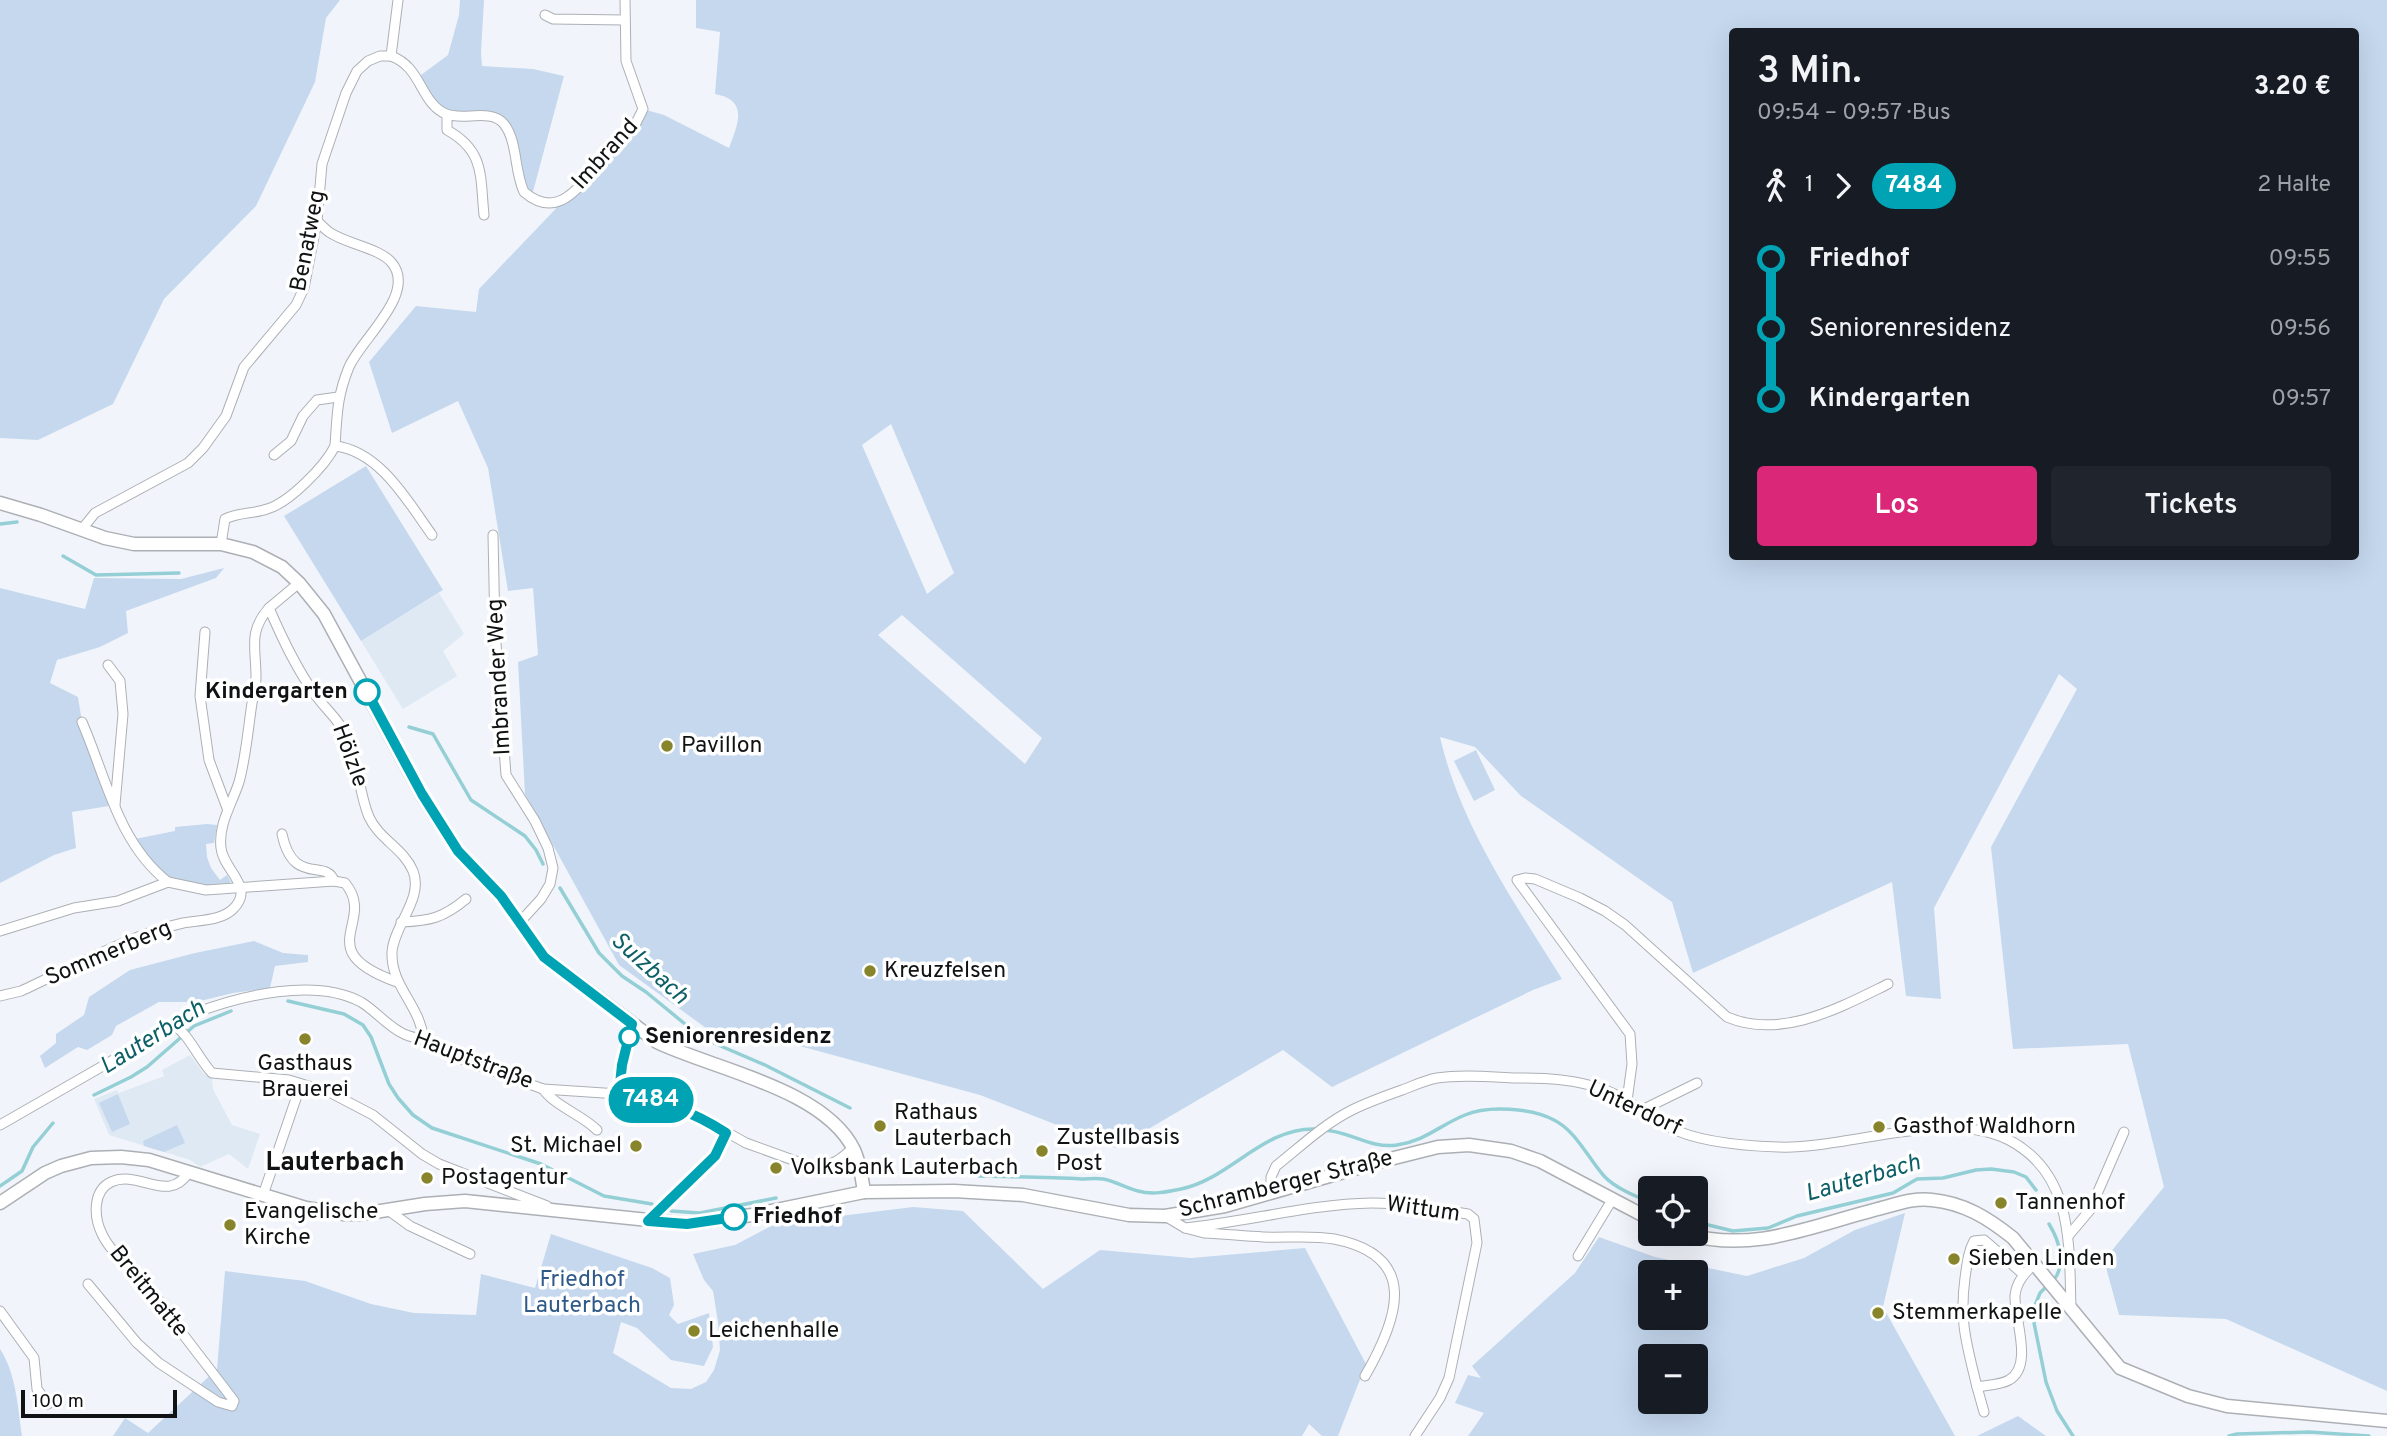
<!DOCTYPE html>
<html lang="de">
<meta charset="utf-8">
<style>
:root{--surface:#171b24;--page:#20242c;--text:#f1f3f6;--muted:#9ea1a6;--accent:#db2777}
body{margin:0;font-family:Overpass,sans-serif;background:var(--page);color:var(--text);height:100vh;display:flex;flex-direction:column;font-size:26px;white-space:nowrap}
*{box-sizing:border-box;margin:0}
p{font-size:23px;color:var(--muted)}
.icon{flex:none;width:38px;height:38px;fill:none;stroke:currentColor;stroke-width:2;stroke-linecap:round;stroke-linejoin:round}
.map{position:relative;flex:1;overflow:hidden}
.panel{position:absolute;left:1729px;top:28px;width:630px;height:532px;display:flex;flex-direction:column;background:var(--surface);border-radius:7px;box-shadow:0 7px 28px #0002}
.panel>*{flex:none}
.badge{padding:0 14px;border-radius:23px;font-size:24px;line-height:46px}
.controls{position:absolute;left:1638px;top:1176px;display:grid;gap:14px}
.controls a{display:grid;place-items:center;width:70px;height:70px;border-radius:7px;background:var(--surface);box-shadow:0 7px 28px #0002;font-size:35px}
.scale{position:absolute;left:21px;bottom:18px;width:156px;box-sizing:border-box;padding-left:7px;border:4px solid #101213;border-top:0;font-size:19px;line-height:24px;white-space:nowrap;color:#101213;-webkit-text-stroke:5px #fff;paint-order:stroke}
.map>.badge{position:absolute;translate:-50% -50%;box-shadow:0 0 0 4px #fff}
.legs{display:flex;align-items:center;gap:10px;height:77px;padding:0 28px;font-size:23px}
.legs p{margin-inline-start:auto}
.head{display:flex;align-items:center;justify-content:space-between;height:119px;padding:0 28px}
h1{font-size:38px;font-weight:600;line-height:52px}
.button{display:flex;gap:14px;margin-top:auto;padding:14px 28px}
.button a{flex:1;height:80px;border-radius:7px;background:var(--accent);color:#fff;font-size:28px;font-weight:600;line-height:80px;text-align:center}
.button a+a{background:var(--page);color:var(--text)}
ul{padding:0 28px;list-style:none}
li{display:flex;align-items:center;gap:24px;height:70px;font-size:26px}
li i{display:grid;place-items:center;width:10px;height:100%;margin:0 9px;background:currentColor}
li i::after{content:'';width:18px;height:18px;margin:-9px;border:5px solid;border-radius:50%;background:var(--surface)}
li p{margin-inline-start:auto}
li:first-child i{background:linear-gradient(#0000 50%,currentColor 0)}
li:last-child i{background:linear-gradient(currentColor 50%,#0000 0)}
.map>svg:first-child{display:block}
</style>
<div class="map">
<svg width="2387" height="1436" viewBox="0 0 2387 1436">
<rect width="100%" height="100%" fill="#f1f5fb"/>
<g fill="#dfe9f4">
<path d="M 439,593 L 464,634 L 443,651 L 457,676 L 403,709 L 361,641 Z"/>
<path d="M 190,1055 L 204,1074 L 212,1078 L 213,1089 L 232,1125 L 260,1134 L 248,1169 L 229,1154 L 200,1167 L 190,1160 L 109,1135 L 94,1099 L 117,1090 L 119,1093 L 164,1076 L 162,1070 Z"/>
</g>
<g fill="#c5d8ee" fill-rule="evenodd">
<path d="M 0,0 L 340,0 L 326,18 L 315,82 L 256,206 L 164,299 L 113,404 L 38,440 L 0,438 Z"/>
<path d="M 460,0 L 484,0 L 481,53 L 482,66 L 533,69 L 564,76 L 531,199 L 502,121 L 439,110 L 417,78 L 448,55 L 459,15 Z"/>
<path d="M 696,0 L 2387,0 L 2387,1391 L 2226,1319 L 2119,1315 L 2104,1260 L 2164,1187 L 2128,1044 L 2013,1049 L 1991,847 L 2077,689 L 2059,674 L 1934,908 L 1941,999 L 1906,996 L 1892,882 L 1693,973 L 1672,902 L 1521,796 L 1475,747 L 1440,737 C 1460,825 1515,903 1562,979 L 1533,990 L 1332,1087 L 1283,1050 L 1116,1148 L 980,1095 L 785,1042 L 724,1041 L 619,965 L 525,794 L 518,662 L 538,655 L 533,588 L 508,591 L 488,468 L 458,401 L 392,433 L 369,362 L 416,306 L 476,312 L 479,289 L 634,127 L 643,109 L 664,115 L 729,148 C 738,124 749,100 715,94 L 720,32 L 696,28 ZM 1732,32 L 2356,32 L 2356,556 L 1732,556 ZM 891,424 L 954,573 L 927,594 L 862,445 ZM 902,615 L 1042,738 L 1025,764 L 878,635 Z"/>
<path d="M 366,466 L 443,590 L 361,641 L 284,516 Z"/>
<path d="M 224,568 L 216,578 L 126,611 L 128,633 L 100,647 L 57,660 L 50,683 L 78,697 L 82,722 L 115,805 L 72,812 L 76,848 L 54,855 L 0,883 L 0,588 L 85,609 L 94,578 L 181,579 Z"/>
<path d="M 1476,750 L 1495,790 L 1474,801 L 1454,761 Z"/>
<path d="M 207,824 L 217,825 L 214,843 L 206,844 L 207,857 L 211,868 L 220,880 L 227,875 L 231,882 C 218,890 180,885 166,877 C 153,870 143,851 135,839 L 175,831 L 175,827 Z"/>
<path d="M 254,941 L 283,953 L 308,955 L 308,962 L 275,966 L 270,988 L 233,993 L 196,1002 L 159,1002 L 116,1026 L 112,1035 L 87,1050 L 78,1047 L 45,1068 L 40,1056 L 56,1043 L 56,1034 L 84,1015 L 89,997 L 130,970 L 195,953 Z"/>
<path d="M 118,1094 L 130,1124 L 112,1132 L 99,1103 Z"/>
<path d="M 177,1125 L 185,1143 L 164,1152 L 144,1146 L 143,1141 Z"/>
<path d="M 913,1207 L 963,1211 L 1043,1289 L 1100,1250 L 1191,1258 L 1305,1248 L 1366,1364 L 1338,1436 L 1322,1436 L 1309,1424 L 1302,1436 L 113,1436 L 125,1418 L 148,1433 L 217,1369 L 225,1271 L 305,1281 L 371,1304 L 414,1313 L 476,1315 L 481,1274 L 535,1288 L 551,1234 L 652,1268 L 670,1278 L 674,1305 L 669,1315 L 678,1324 L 709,1313 L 713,1347 L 704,1366 L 671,1360 L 637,1328 L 621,1322 L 613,1353 L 671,1388 L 691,1389 L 706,1382 L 714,1370 L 720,1350 L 718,1322 L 713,1291 L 704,1280 L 693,1254 L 735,1245 L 775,1224 Z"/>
<path d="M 1905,1213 L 1883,1307 L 1955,1436 L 1468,1436 L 1484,1413 L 1455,1403 L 1468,1375 L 1481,1378 L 1472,1366 L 1575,1273 L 1599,1237 L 1655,1257 L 1747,1276 L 1804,1258 L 1855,1230 ZM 1650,1272 L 1696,1272 L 1696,1318 L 1650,1318 ZM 1650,1356 L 1696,1356 L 1696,1402 L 1650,1402 Z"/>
<path d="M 0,1349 C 16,1373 18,1408 22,1436 L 0,1436 Z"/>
<path d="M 2018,1416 L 2046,1436 L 1977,1436 Z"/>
</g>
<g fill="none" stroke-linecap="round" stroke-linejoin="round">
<g stroke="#94cfd5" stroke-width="3.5">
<path d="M 0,524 L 17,522"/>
<path d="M 63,556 L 96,575 L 179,573"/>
<path d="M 409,727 L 433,734 L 471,800 L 525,836 L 536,850 L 543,864"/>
<path d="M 560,888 L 599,953 L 622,976 L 646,992 L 702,1038 L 765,1065 L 850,1108"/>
<path d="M 288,1001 L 344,1014 L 363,1025 L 371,1037 L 389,1084 L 398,1098 L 413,1115 L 432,1128 L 541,1164 L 604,1196 L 652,1204"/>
<path d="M 94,1095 L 131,1077 L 147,1067 L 194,1026 L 231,1011"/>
<path d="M 1324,1130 C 1349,1131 1370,1149 1397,1145 C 1425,1141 1440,1125 1465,1115 C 1488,1105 1532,1108 1554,1120 C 1576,1131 1588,1158 1604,1176 C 1615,1188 1635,1196 1650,1202"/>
<path d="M 979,1176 C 1013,1177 1047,1177 1081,1179 C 1088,1179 1096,1178 1103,1179 C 1115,1181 1126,1188 1138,1191 C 1152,1195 1167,1192 1181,1189 C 1230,1179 1263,1127 1316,1129"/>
<path d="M 0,1186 L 22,1171 L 33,1147 L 53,1123"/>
<path d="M 671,1211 L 700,1213 L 776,1198"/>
<path d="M 1696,1222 L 1733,1231 L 1768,1228 L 1797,1216 L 1893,1193 L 1917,1179 L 1943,1178 L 1976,1170 L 1991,1169 L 2014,1172 L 2026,1177 L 2036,1190"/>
<path d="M 2049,1224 C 2059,1240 2067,1265 2053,1281"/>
<path d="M 2047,1286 L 2040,1293 L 2032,1313 L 2046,1382 L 2057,1411 L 2073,1436"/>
<path d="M 2229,1436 L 2237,1434 L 2309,1432 L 2369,1436"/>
</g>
<defs>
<g id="street">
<path d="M 545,15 L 553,19 L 624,20"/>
<path d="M 391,56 C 422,67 420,103 446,114 C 463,121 491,108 504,124 C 518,142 514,171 524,192 C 556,219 575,191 596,168 C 608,154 621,141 634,127 L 643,109 L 626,61 L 625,0"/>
<path d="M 447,114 L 447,130 C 485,151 480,176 484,215"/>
<path d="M 317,221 C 321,225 325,229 329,232 C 346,244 380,248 392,263 C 417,294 361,339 349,367 C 337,396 337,415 335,446"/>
<path d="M 274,455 L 291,441 L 303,416 L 317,400 L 338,397"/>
<path d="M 82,529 L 95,513 L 188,463 L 203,448 L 226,416 L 244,367 L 296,305 L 304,288 L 317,221 L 322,164 L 346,93 L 357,71 L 368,61 L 380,56 L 391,56 L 398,0"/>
<path d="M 493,535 L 495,630 L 506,775 L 535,821 L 548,848 L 553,868 L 550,884 L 541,899 L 520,922"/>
<path d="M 221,544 L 225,519 C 239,512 253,514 267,509 C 289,503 325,466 335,446 C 380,451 408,502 432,535"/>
<path d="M 299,583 L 269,608 C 282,638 295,666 314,693 C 324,708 338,718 346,735 C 359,761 358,791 369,817 C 379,839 404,849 413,871 C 424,898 394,925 392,952 C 391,978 407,994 417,1016 C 421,1024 422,1033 426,1041"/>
<path d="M 205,632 L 200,696 L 209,760 L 227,808"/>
<path d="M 108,665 L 120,681 L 123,714 L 115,805"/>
<path d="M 82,722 C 106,777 118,843 168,882"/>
<path d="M 282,834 C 293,887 327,858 334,881"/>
<path d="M 401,922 C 430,921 443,918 466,899"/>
<path d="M 0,931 L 74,908 L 118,901 L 168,882 L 206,890 L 334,881 L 345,883 C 378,922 308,950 397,982"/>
<path d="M 0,996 L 21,991 C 69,969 132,934 183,923 C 199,920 221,921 233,909 C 256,887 223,870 221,848 C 218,824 232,804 239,782 C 246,757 248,729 252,703 C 254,695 256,686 256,677 C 256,647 248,632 269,608"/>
<path d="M 174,1025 C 190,1036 198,1058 212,1073 L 289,1080 L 331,1093 L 373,1115 L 422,1154 L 439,1164 L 547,1206"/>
<path d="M 543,1089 C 556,1107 581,1114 597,1130"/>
<path d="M 619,1094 L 622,1065 L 632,1024"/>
<path d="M 1627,1101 L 1632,1064 L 1630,1034 L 1517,880 L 1525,878 L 1535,879 L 1580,898 L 1605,911 L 1625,925 L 1727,1017 C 1781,1040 1839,1008 1888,984"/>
<path d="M 1642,1110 L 1697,1083"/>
<path d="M 0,1125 L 195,1013 C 240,996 315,977 361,1002 C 376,1011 388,1027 404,1034 C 410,1037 418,1038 424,1040 C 432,1044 439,1050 447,1053 C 475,1065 504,1075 532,1085 L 543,1089 L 619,1094 L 657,1101 L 687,1110 L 746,1143 L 815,1168 C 832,1166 841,1159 853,1148"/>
<path d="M 1271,1193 L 1271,1177 L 1276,1166 C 1300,1147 1324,1124 1352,1110 C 1368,1102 1385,1096 1402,1090 C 1413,1086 1425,1080 1437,1078 C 1462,1074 1491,1077 1516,1078 C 1546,1078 1576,1079 1605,1090 C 1628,1099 1648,1115 1669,1127 C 1697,1142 1747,1146 1778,1147 C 1846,1150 1947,1108 2009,1140 C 2074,1174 2069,1246 2071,1309"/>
<path d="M 263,1195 L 301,1084"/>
<path d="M 388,1210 L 410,1226 L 470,1254"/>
<path d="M 1165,1216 L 1185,1228 L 1204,1233 C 1224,1234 1244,1236 1263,1237 C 1286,1238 1311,1235 1334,1239 C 1421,1256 1398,1319 1365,1376"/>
<path d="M 648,1221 L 715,1156 L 726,1133"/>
<path d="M 1185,1228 C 1247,1222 1309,1204 1372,1203 C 1403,1203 1437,1209 1468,1214 L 1474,1219 L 1477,1243 L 1449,1378 L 1440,1398 L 1415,1436"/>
<path d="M 2069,1235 L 2090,1210 L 2124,1132"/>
<path d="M 1578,1256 L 1612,1200"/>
<path d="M 2023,1274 L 1984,1240 L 1974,1241 C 1968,1252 1967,1264 1965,1278 C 1959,1322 1967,1345 1977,1387 C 1986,1385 2001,1385 2009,1380 C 2034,1366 2014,1318 2015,1296 C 2016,1282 2025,1273 2034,1264"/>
<path d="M 88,1284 L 137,1343 L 159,1363 L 218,1402 L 232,1406 L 234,1401 L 231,1397 C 213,1373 194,1349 176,1325 C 166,1312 158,1298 148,1286 C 134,1269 111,1254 102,1234 C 94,1218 92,1191 111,1182 C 139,1169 168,1205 189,1172"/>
<path d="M 0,1311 L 34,1358 L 37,1389 L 48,1404"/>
<path d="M 1977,1387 L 1984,1412"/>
</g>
<g id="secondary">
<path d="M 0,503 L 41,515 L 105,538 L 134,544 L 221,544 L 253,552 L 282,567 L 299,583 L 324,614 L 422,795 L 458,851 L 501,896 L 544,957 L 657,1042 C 713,1069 825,1089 854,1150 C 860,1163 862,1178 864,1192"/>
<path d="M 0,1203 L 45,1173 L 61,1166 L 91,1158 L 121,1157 L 149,1160 L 306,1208 L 344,1214 L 362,1214 L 425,1204 L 465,1201 L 687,1224 L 752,1215 L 864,1192 L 954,1191 L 1023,1195 L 1129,1215 L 1165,1216 L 1225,1206 L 1382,1161 L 1438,1147 L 1469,1145 L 1511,1151 L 1540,1161 L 1650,1219"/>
<path d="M 1686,1234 C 1753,1253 1809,1227 1874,1210 C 1892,1206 1913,1197 1932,1200 C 1964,1203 1988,1218 2013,1238 L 2120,1368 L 2188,1396 L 2227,1406 L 2387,1421"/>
</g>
</defs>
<use href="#street" stroke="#acb0b5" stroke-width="11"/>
<use href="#secondary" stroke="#acb0b5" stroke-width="15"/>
<use href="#street" stroke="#fff" stroke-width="9"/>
<use href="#secondary" stroke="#fff" stroke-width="12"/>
</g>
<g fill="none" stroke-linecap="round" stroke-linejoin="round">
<defs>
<path id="line-1" d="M 367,692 L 422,794 L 458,851 L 501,896 L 544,957 L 632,1024 L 622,1065 L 619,1094 C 662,1102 689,1109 726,1133 L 715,1156 L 648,1221 L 687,1224 L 734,1217"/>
</defs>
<use href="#line-1" stroke="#fff" stroke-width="16"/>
<use href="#line-1" stroke="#00a3b4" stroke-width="10"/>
</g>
<g fill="#fff" stroke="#00a3b4" stroke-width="3.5">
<circle cx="367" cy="692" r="12"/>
<circle cx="629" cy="1037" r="9"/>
<circle cx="734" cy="1217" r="12"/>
</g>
<g fill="#87842c" stroke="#fff" stroke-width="2.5">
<circle cx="667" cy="746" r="7"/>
<circle cx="870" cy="971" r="7"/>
<circle cx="305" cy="1039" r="7"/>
<circle cx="880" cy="1126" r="7"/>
<circle cx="1879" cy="1127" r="7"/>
<circle cx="636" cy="1146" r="7"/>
<circle cx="1042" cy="1151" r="7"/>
<circle cx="776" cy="1168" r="7"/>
<circle cx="427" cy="1178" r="7"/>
<circle cx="2001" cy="1203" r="7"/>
<circle cx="230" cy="1225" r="7"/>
<circle cx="1954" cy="1259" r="7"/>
<circle cx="1878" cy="1313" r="7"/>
<circle cx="694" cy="1331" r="7"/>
</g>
<g text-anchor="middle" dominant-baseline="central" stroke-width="7" stroke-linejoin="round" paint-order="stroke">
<g font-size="23" fill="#101213" stroke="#fff">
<text transform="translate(606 155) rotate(-48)">Imbrand</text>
<text transform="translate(309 241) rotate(-79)">Benatweg</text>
<text transform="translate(500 677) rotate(-93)">Imbrander Weg</text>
<text transform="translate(349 756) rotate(70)">Hölzle</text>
<text transform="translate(109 954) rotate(-23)">Sommerberg</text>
<text transform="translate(473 1061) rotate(21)">Hauptstraße</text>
<text transform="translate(1634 1109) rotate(25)">Unterdorf</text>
<text transform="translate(1286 1185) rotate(-14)">Schramberger Straße</text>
<text transform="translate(1423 1210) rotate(8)">Wittum</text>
<text transform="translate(148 1292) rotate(51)">Breitmatte</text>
</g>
<g font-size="23" font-weight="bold" fill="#101213" stroke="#fff" text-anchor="start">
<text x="348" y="692" text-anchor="end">Kindergarten</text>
<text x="645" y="1037">Seniorenresidenz</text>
<text x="753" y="1217">Friedhof</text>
</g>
<g font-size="23" fill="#101213" stroke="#fff" text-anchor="start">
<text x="681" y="746">Pavillon</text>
<text x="884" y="971">Kreuzfelsen</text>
<text x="305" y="1064" text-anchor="middle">Gasthaus<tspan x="305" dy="26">Brauerei</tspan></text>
<text x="894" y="1113">Rathaus<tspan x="894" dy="26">Lauterbach</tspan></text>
<text x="1893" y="1127">Gasthof Waldhorn</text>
<text x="1056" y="1138">Zustellbasis<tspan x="1056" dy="26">Post</tspan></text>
<text x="622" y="1146" text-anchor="end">St. Michael</text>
<text x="790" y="1168">Volksbank Lauterbach</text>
<text x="441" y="1178">Postagentur</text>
<text x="2015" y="1203">Tannenhof</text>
<text x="244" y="1212">Evangelische<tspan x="244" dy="26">Kirche</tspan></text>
<text x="1968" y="1259">Sieben Linden</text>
<text x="1892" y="1313">Stemmerkapelle</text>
<text x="708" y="1331">Leichenhalle</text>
</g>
<g font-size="23" fill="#2f5988" stroke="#fff">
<text x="582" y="1280">Friedhof<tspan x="582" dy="26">Lauterbach</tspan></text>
</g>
<g font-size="24" font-style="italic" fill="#0c5f66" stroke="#fff">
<text transform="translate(649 969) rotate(42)">Sulzbach</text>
<text transform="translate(153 1038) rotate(-32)">Lauterbach</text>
<text transform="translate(1863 1179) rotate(-16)">Lauterbach</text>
</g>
<g font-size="26" font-weight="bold" fill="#101213" stroke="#fff">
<text x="335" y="1163">Lauterbach</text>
</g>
</g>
</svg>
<div class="controls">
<a><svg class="icon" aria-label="locate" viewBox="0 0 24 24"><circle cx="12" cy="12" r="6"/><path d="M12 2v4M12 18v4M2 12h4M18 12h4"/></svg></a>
<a>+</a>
<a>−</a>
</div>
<div class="scale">100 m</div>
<b class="badge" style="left:651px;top:1100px;background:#00a3b4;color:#fff">7484</b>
<section class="panel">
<div class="head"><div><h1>3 Min.</h1><p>09:54 – 09:57 · Bus</p></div><b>3.20 €</b></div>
<div class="legs"><svg class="icon" aria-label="walk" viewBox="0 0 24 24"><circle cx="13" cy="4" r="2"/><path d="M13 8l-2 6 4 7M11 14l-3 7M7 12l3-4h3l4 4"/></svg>1<svg class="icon" aria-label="forward" viewBox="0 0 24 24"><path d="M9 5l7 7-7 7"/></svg><b class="badge" style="background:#00a3b4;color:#fff">7484</b><p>2 Halte</p></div>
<ul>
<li><i style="color:#00a3b4"></i><b>Friedhof</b><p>09:55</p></li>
<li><i style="color:#00a3b4"></i><span>Seniorenresidenz</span><p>09:56</p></li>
<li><i style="color:#00a3b4"></i><b>Kindergarten</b><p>09:57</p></li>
</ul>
<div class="button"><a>Los</a><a>Tickets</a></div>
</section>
</div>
